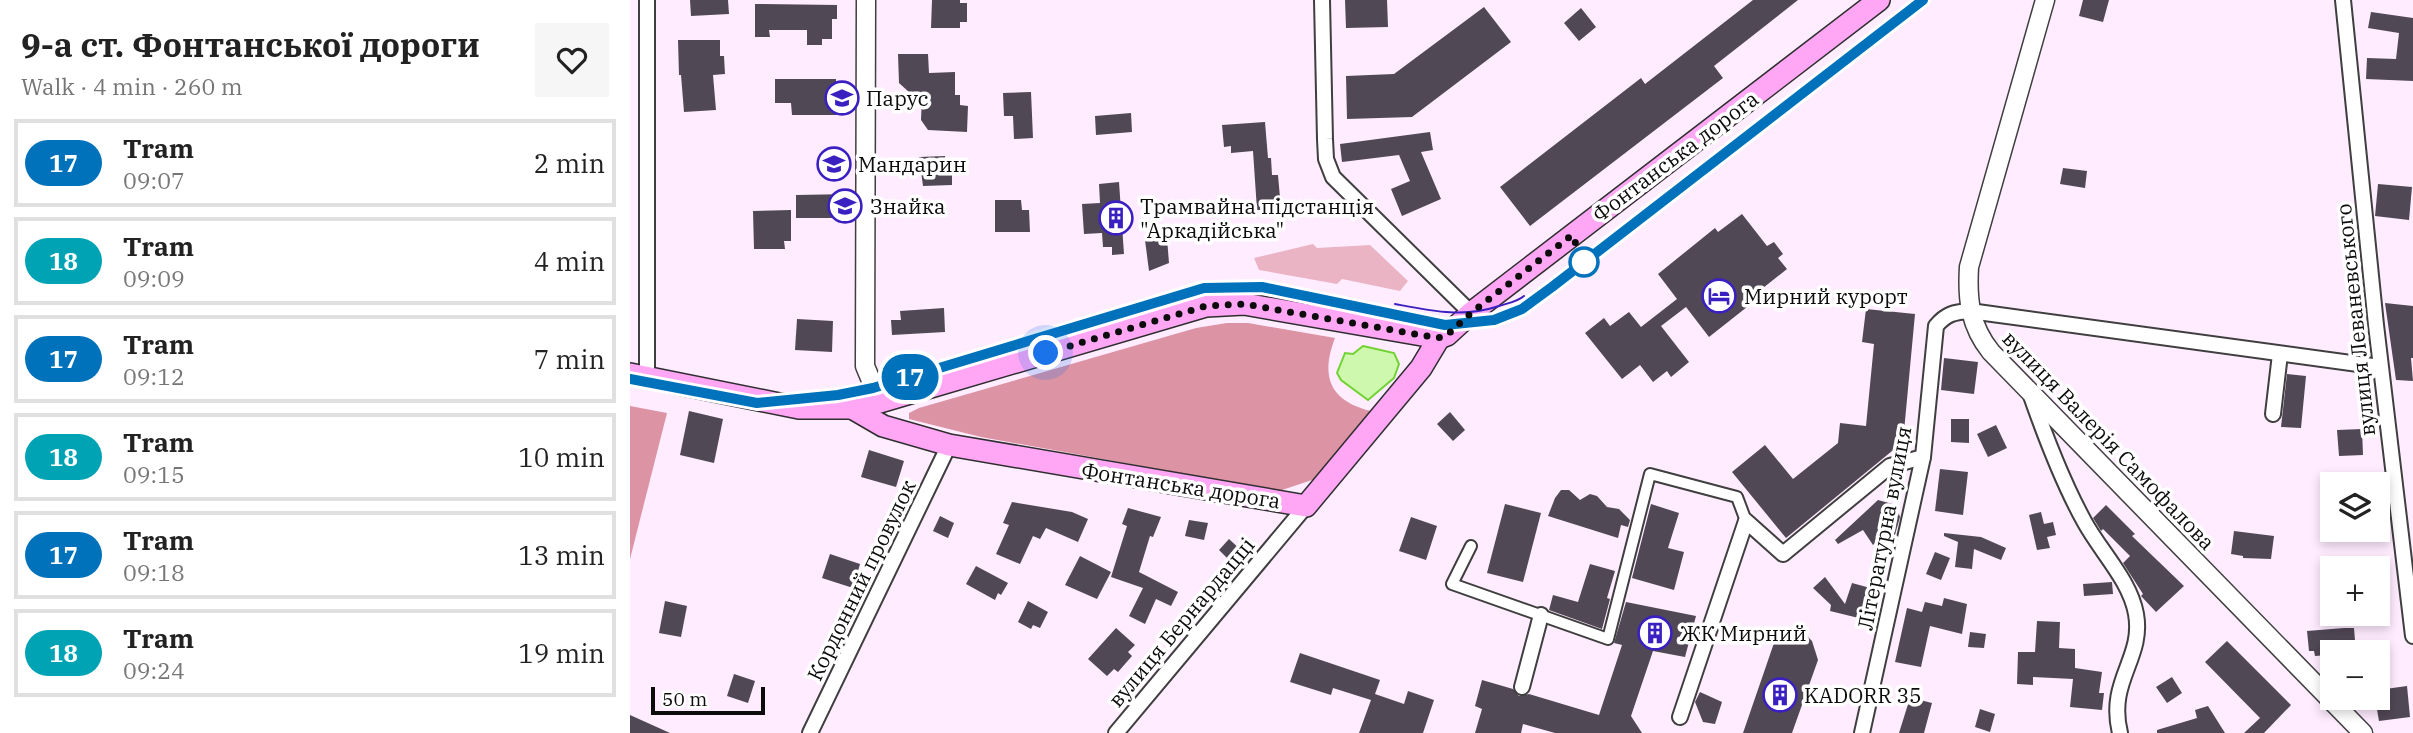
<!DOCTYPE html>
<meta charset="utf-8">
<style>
:root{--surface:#fff;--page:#f6f6f6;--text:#222;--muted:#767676;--line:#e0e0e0}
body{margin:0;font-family:"IBM Plex Serif",serif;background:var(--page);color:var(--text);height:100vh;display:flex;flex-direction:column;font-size:26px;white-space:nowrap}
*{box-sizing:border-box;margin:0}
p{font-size:23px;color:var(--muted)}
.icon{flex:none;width:38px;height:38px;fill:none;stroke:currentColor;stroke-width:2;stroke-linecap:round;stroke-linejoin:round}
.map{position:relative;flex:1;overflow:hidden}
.drawer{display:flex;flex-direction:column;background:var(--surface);width:630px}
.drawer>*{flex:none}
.badge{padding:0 14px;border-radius:23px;font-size:24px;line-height:46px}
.tools{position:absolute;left:1690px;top:472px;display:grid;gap:14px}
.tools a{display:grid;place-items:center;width:70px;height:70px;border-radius:0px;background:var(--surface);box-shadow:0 4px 10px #0003;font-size:35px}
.scale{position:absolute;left:21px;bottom:18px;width:114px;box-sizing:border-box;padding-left:7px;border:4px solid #0c0c0c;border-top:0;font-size:19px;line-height:24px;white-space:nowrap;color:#0c0c0c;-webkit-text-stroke:5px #fff;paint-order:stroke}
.you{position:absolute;width:35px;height:35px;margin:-18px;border:5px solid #fff;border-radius:50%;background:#1a73e8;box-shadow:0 0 0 10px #1a73e833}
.map>.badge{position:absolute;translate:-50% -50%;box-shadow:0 0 0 4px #fff}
.round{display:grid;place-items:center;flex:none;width:74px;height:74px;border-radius:0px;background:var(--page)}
.headline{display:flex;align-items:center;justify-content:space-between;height:119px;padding:0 21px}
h1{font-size:33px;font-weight:700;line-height:52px}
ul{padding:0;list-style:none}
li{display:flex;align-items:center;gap:21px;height:88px;margin:0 14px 10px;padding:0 7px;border:4px solid var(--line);border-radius:0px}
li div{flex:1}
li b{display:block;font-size:26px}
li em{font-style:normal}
li .badge{min-width:77px;font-weight:700;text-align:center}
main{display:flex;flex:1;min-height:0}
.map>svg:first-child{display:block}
</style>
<main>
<section class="drawer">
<div class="headline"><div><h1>9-а ст. Фонтанської дороги</h1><p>Walk · 4 min · 260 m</p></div><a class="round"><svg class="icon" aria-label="heart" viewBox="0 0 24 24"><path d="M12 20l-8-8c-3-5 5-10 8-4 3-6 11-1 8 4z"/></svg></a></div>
<ul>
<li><span class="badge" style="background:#0072bc;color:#fff">17</span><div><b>Tram</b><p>09:07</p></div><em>2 min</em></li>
<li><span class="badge" style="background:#00a3b4;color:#fff">18</span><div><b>Tram</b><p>09:09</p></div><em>4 min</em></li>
<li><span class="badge" style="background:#0072bc;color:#fff">17</span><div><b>Tram</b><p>09:12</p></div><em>7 min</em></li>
<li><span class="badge" style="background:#00a3b4;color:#fff">18</span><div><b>Tram</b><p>09:15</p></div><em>10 min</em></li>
<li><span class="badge" style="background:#0072bc;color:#fff">17</span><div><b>Tram</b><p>09:18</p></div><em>13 min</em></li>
<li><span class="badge" style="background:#00a3b4;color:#fff">18</span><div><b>Tram</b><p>09:24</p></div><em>19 min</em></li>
</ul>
</section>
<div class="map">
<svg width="1783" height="733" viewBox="0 0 1783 733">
<rect width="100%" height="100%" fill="#ffecff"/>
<path fill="#eab4c4" d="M 683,244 L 687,248 L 740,245 L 778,281 L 770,291 L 712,279 L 707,284 L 629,270 L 624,258 Z"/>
<g fill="#dc93a4">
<path d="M 597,323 L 618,323 L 705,338 C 690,377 700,401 741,411 L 688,478 L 649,491 L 351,437 L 279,419 L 279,413 L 289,408 L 566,328 Z"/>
<path d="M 0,406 L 37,413 L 0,559 Z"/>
</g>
<path fill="#cdf8ae" stroke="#70d233" stroke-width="2" d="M 733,346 L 764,353 L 769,364 L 764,378 L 738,400 L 711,380 L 707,373 L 715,353 L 723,354 Z"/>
<g fill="#504855">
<path d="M 60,0 L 98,0 L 99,14 L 61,16 Z"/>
<path d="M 302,0 L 330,0 L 330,3 L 337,3 L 337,22 L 330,22 L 330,28 L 301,28 Z"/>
<path d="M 715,0 L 757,0 L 758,27 L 716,28 Z"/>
<path d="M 1123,0 L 1168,0 L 1084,66 L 1093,78 L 900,226 L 870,187 L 1011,78 L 1015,84 Z"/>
<path d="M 1453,0 L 1479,0 L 1473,22 L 1449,16 Z"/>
<path d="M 125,4 L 207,5 L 207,19 L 202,19 L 202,39 L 192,39 L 192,45 L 177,45 L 177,30 L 139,30 L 140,37 L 125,37 Z"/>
<path d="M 854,7 L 881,42 L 782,117 L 717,119 L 716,76 L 764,74 Z"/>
<path d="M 951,8 L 966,27 L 949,41 L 934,23 Z"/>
<path d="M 1741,12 L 1783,18 L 1783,81 L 1736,79 L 1737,58 L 1766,59 L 1769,33 L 1738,28 Z"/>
<path d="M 48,40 L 90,40 L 90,56 L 94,56 L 95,74 L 83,75 L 86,110 L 54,112 L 51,75 L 49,75 Z"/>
<path d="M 268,54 L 298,54 L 299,73 L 325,72 L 325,95 L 330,95 L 330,105 L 338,106 L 337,132 L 298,130 L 291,120 L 292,96 L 280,96 L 280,93 L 269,83 Z"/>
<path d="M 145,79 L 206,79 L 206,115 L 162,115 L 161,103 L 145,103 Z"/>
<path d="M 401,92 L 403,138 L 384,139 L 383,116 L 374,116 L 373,93 Z"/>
<path d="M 501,113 L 502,132 L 466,135 L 465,116 Z"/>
<path d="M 635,122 L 638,158 L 641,158 L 642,175 L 648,175 L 651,209 L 627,210 L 623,151 L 601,153 L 601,146 L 594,147 L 592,125 Z"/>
<path d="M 800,132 L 803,150 L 791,152 L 811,199 L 772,216 L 761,189 L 780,181 L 769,155 L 712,162 L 710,144 Z"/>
<path d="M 315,156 L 316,173 L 322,173 L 322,185 L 293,186 L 289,157 Z"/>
<path d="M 1433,168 L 1457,171 L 1455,188 L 1430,184 Z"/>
<path d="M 489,182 L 494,254 L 482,255 L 482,247 L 473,247 L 472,233 L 454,234 L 452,204 L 470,203 L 469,184 Z"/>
<path d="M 1748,184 L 1782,187 L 1779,220 L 1745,216 Z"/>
<path d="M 221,194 L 222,218 L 166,218 L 166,195 Z"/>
<path d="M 365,200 L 391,200 L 392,210 L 399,210 L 400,232 L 365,232 Z"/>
<path d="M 161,210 L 161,241 L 154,241 L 155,249 L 124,249 L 123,211 Z"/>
<path d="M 1112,214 L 1137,246 L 1144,242 L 1153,254 L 1148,258 L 1157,269 L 1133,288 L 1136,292 L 1079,337 L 1056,307 L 1031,326 L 1059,362 L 1041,377 L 1037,371 L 1023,382 L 1010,365 L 992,379 L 955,333 L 974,318 L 980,326 L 999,312 L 1011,327 L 1047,299 L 1028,274 L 1085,228 L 1088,232 Z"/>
<path d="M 537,238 L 539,263 L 519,271 L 515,240 Z"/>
<path d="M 1755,303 L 1783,306 L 1783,358 L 1781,358 L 1783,381 L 1766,380 Z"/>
<path d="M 314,308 L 315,332 L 262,335 L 261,320 L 271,320 L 270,311 Z"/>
<path d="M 1236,309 L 1285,314 L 1273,442 L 1156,538 L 1102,472 L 1135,445 L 1163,479 L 1208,443 L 1210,423 L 1236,426 L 1244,344 L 1232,342 Z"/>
<path d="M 167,319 L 203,321 L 202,352 L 165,350 Z"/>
<path d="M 1314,358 L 1348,362 L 1344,394 L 1311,390 Z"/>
<path d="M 1657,374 L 1676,376 L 1671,428 L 1651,427 Z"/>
<path d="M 59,411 L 93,419 L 84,463 L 50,455 Z"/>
<path d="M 820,412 L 835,430 L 823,441 L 807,424 Z"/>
<path d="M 1321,419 L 1339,419 L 1339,443 L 1321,442 Z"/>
<path d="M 1366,425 L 1377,448 L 1358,457 L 1347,434 Z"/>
<path d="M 1732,429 L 1733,455 L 1709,456 L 1707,430 Z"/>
<path d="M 239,450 L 274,461 L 266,487 L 231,477 Z"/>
<path d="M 1310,469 L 1338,472 L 1333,515 L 1305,511 Z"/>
<path d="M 931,490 L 939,490 L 950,500 L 960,494 L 967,496 L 977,507 L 989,509 L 1000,520 L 998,527 L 991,525 L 988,538 L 918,516 L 925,498 Z"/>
<path d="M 1248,500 L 1266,505 L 1270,517 L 1263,542 L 1252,536 L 1243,545 L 1233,530 L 1208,544 L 1205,540 Z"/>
<path d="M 382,502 L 442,512 L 458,519 L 448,542 L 416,528 L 410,539 L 403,536 L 390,564 L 366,554 L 379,525 L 373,523 Z"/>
<path d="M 875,504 L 911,513 L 893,582 L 857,573 Z"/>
<path d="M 1021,504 L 1049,513 L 1038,548 L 1054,552 L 1044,590 L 1002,578 Z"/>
<path d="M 1476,505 L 1505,534 L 1502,536 L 1554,586 L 1526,612 L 1511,596 L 1513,594 L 1493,563 L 1500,556 L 1473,529 L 1471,531 L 1463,518 Z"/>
<path d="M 498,508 L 531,517 L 523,537 L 520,536 L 509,572 L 548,592 L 541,606 L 526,599 L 515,624 L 499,616 L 513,588 L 481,577 L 497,526 L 492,524 Z"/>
<path d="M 1411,512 L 1414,524 L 1423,522 L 1426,535 L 1417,537 L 1420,548 L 1407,550 L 1399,515 Z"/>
<path d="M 310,516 L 324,523 L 318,538 L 303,531 Z"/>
<path d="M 781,517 L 807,526 L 796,560 L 769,551 Z"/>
<path d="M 559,520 L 578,523 L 574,540 L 555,536 Z"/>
<path d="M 1604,531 L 1644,536 L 1641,559 L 1613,558 L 1613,556 L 1601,554 Z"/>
<path d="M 1314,533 L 1351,537 L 1376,548 L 1371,560 L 1344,549 L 1342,569 L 1325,567 L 1328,542 L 1314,536 Z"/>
<path d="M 599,539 L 613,552 L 602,563 L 589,550 Z"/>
<path d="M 1305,552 L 1320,558 L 1311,580 L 1296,574 Z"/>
<path d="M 200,554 L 230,564 L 223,588 L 192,578 Z"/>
<path d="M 450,556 L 481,572 L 467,599 L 435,585 Z"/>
<path d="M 960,564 L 985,571 L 977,598 L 980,599 L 972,629 L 919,610 L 923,595 L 948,602 Z"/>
<path d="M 346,566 L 378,583 L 371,595 L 368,593 L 365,600 L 336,584 Z"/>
<path d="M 1195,577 L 1215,604 L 1222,583 L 1244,589 L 1243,595 L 1247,596 L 1241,621 L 1200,611 L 1201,605 L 1183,588 Z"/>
<path d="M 1482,582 L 1483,594 L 1454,596 L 1453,584 Z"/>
<path d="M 1314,598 L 1337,604 L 1332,634 L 1300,626 L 1291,667 L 1265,662 L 1277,608 L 1292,612 L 1295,602 L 1312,606 Z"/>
<path d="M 35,601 L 57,606 L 51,637 L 29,633 Z"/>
<path d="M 398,601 L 418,612 L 410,628 L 403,625 L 401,629 L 388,622 Z"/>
<path d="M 996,602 L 1066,616 L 1055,657 L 1023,651 L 1001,716 L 1012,733 L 925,733 L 893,724 L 891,733 L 845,733 L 852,709 L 845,706 L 852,680 L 883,689 L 889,696 L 899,694 L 969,715 L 992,645 L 984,643 Z"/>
<path d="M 1407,621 L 1430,622 L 1429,648 L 1445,649 L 1445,668 L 1472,672 L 1469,693 L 1474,693 L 1472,710 L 1440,707 L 1443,679 L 1403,677 L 1403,685 L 1387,684 L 1388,652 L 1405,652 Z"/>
<path d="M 486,628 L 505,645 L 498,652 L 502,656 L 488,672 L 484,669 L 477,676 L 458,659 Z"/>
<path d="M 1714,628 L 1724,628 L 1726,653 L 1685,656 L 1684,651 L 1679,651 L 1677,631 Z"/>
<path d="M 1340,632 L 1356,634 L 1354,648 L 1338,647 Z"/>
<path d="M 1161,633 L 1178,637 L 1182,641 L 1188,660 L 1162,733 L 1113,733 L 1144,643 Z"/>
<path d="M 1597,641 L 1661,705 L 1634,733 L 1614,733 L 1630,718 L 1575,662 Z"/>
<path d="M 670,653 L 750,680 L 745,694 L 774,704 L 778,691 L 804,700 L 793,733 L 729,733 L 741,700 L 703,688 L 701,695 L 660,682 Z"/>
<path d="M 104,674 L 125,681 L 118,703 L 97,696 Z"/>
<path d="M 1542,677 L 1552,693 L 1537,703 L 1526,687 Z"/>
<path d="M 1777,686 L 1780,717 L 1749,721 L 1745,698 L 1748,698 L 1748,690 Z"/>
<path d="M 1070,692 L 1092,702 L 1085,724 L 1073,722 L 1065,702 Z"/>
<path d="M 1286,699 L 1302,703 L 1294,733 L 1269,733 L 1279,701 L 1285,703 Z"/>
<path d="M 1578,706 L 1595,733 L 1527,733 L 1527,730 L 1567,718 L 1565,710 Z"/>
<path d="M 1350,709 L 1365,714 L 1360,732 L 1345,727 Z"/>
<path d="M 0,715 L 40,733 L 0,733 Z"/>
</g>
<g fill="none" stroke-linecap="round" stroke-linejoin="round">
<defs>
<path id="pedestrian" d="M 841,546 L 822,584 L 978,639 L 1020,474 L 1107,497 L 1116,521"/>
<g id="minor">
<path d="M 692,0 L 695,139 L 696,159 L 703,177 L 841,313"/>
<path d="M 1713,0 L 1746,325 L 1783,636"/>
<path d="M 17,377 L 17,0"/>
<path d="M 1400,393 C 1415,436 1432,481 1454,521 C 1470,551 1500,580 1506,614 C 1514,659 1477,680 1490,733"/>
<path d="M 1643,414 L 1650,354"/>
<path d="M 892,687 L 911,615"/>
<path d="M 1050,717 L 1116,521 L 1153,554 L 1260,466 L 1293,457"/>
<path d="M 180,733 L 319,445"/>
<path d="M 486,733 L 676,506"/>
<path d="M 1232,733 L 1293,457 L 1306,326 C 1316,314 1324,312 1340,311 L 1750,367"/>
</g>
<g id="tertiary">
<path d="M 236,0 L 235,366 L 250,402"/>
<path d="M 1415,0 L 1339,267 C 1337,300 1340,326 1361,352 L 1733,733"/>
</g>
<g id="secondary">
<path d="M 0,374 L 169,408 L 222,408 L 250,402 L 576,306 L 614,304 L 809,338 L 817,335 L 841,313 L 1249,0"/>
<path d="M 222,408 L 253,426 L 319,445 L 676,506 L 791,368 L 809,338"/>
</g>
</defs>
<use href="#pedestrian" stroke="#3f3f3f" stroke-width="14"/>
<use href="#minor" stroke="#3f3f3f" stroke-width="18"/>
<use href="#tertiary" stroke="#3f3f3f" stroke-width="21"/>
<use href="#secondary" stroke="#2e2e2e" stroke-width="24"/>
<use href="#pedestrian" stroke="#fff" stroke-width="10"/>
<use href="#minor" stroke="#fff" stroke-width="14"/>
<use href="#tertiary" stroke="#fff" stroke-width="18"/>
<use href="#secondary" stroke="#ffa7f5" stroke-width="21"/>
<g stroke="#3b20c1" stroke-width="2">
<path d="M 765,304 C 802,311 833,318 869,306 C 878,303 887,302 894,296"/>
<path d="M 0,378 L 127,403 L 208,395 L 243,388 L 574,288 L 632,287 L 815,325 L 864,320 L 892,309 L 922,287 L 1293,0"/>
</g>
</g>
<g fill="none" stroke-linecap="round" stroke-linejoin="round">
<defs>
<path id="line" d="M 0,379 L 127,403 L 208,395 L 243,388 L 574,288 L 632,287 L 815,325 L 864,320 L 892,309 L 922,287 L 1293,0"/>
</defs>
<use href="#line" stroke="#fff" stroke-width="16"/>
<use href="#line" stroke="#0072bc" stroke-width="10"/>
<path stroke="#0c0c0c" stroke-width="7" stroke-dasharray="0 12.6" d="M 416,353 L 576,306 L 614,304 L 808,338 L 817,335 L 841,313 L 942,235 L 954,262"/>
</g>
<defs>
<symbol id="school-ring" viewBox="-11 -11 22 22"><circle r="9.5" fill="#fff" stroke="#3b20c1" stroke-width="1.5"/><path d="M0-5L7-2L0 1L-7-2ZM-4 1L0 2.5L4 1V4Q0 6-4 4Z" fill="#3b20c1"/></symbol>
<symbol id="building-ring" viewBox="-11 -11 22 22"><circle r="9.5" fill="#fff" stroke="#3b20c1" stroke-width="1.5"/><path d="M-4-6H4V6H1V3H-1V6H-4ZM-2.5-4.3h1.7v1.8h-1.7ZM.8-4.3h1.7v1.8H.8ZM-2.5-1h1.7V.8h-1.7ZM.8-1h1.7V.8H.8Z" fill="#3b20c1"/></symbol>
<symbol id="hotel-ring" viewBox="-11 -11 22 22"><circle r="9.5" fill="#fff" stroke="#3b20c1" stroke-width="1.5"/><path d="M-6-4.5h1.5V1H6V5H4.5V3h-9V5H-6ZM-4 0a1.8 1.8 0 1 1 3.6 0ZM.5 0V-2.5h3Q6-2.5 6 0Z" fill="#3b20c1"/></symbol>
</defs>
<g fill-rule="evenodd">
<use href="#school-ring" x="193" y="79" width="38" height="38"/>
<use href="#school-ring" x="185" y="145" width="38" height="38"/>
<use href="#school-ring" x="196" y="187" width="38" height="38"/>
<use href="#building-ring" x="467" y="199" width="38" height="38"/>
<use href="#hotel-ring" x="1070" y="277" width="38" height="38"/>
<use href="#building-ring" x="1006" y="614" width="38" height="38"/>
<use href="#building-ring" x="1131" y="676" width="38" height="38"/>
</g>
<circle fill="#fff" stroke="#0072bc" stroke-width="3.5" cx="954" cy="262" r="14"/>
<g text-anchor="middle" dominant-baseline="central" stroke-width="7" stroke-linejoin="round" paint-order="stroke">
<g font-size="21" fill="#0c0c0c" stroke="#fff" text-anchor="start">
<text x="236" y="98">Парус</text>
<text x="228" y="164">Мандарин</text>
<text x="240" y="206">Знайка</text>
<text x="510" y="206">Трамвайна підстанція<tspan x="510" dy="24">"Аркадійська"</tspan></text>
<text x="1114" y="296">Мирний курорт</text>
<text x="1050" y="633">ЖК Мирний</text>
<text x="1174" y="695">KADORR 35</text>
</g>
<g font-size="21" fill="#0c0c0c" stroke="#fff">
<text transform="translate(1045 156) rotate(-37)">Фонтанська дорога</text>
<text transform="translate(1725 320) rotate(-96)">вулиця Леваневського</text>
<text transform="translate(1479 440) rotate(46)">вулиця Валерія Самофалова</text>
<text transform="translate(551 485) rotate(9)">Фонтанська дорога</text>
<text transform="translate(1254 528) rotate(-79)">Літературна вулиця</text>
<text transform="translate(231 580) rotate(-64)">Кордонний провулок</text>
<text transform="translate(551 622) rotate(-50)">вулиця Бернардацці</text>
</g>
</g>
</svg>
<div class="tools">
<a><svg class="icon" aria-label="layers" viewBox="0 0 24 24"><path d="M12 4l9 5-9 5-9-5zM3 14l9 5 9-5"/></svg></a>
<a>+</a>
<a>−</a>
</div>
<div class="scale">50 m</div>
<div class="you" style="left:416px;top:353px"></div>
<b class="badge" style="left:280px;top:377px;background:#0072bc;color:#fff">17</b>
</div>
</main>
